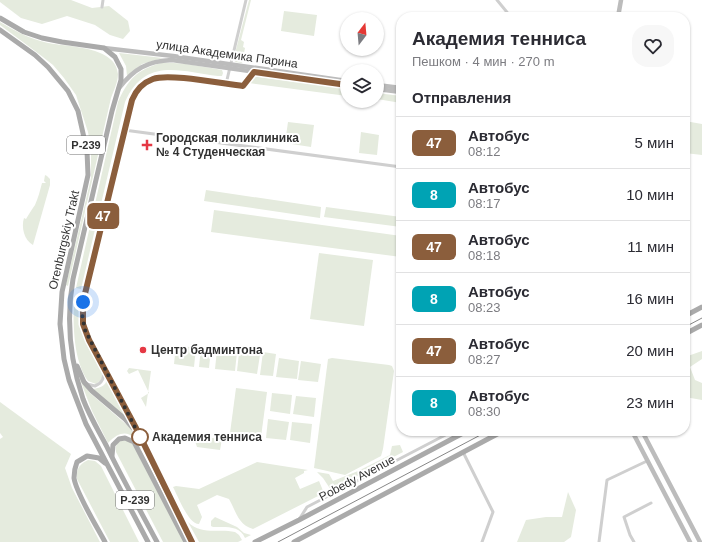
<!DOCTYPE html>
<html lang="ru">
<meta charset="utf-8">
<style>
:root{--surface:#fff;--page:#f7f7f7;--text:#2b2b33;--muted:#7c7c81;--line:#e1e1e2}
body{margin:0;font-family:Helvetica,sans-serif;background:var(--page);color:var(--text);height:100vh;display:flex;flex-direction:column;font-size:15px;white-space:nowrap}
*{box-sizing:border-box;margin:0}
p{font-size:13px;color:var(--muted)}
.icon{flex:none;width:22px;height:22px;fill:none;stroke:currentColor;stroke-width:2;stroke-linecap:round;stroke-linejoin:round}
.map{position:relative;flex:1;overflow:hidden}
.details{position:absolute;left:396px;top:12px;width:294px;height:424px;display:flex;flex-direction:column;background:var(--surface);border-radius:16px;box-shadow:0 1px 3px #0004}
.details>*{flex:none}
.badge{padding:0 8px;border-radius:6px;font-size:14px;line-height:26px}
.needle{width:26px;rotate:16deg}
.fabs{position:absolute;left:340px;top:12px;display:grid;gap:8px}
.fabs a{display:grid;place-items:center;width:44px;height:44px;border-radius:50%;background:var(--surface);box-shadow:0 1px 3px #0004;font-size:20px}
.you{position:absolute;width:20px;height:20px;margin:-10px;border:3px solid #fff;border-radius:50%;background:#1a73e8;box-shadow:0 0 0 6px #1a73e833}
.map>.badge{position:absolute;translate:-50% -50%;box-shadow:0 0 0 2px #fff}
h2{padding:0 16px;font-size:15px;line-height:36px}
.round{display:grid;place-items:center;flex:none;width:42px;height:42px;border-radius:16px;background:var(--page)}
.overview{display:flex;align-items:center;justify-content:space-between;height:68px;padding:0 16px}
h1{font-size:19px;font-weight:700;line-height:30px}
ul{padding:0;list-style:none}
li{display:flex;align-items:center;gap:12px;height:52px;padding:0 16px;border-top:1px solid var(--line)}
li div{flex:1}
li b{display:block;font-size:15px}
li em{font-style:normal}
li .badge{min-width:44px;font-weight:700;text-align:center}
.map>svg:first-child{display:block}
</style>
<div class="map">
<svg width="702" height="542" viewBox="0 0 702 542">
<rect width="100%" height="100%" fill="#fff"/>
<g fill="#e5ebde">
<path d="M 0,0 L 71,0 L 92,8 L 109,6 L 128,21 L 130,31 L 123,39 L 110,35 L 95,25 L 67,16 L 42,24 L 21,18 L 0,2 Z"/>
<path d="M 249,0 L 251,0 L 241,40 L 244,42 L 243,47 L 245,48 L 242,63 L 235,62 L 234,57 Z"/>
<path d="M 284,11 L 317,15 L 314,36 L 281,31 Z"/>
<path d="M 0,22 C 15,31 30,39 48,43 C 68,47 116,46 118,74 C 118,82 114,90 111,98 L 68,286 L 66,285 L 91,178 L 91,149 L 88,132 L 76,95 L 64,78 L 53,65 L 39,54 L 0,25 Z"/>
<path d="M 119,53 L 163,58 L 142,64 L 127,76 L 126,66 Z"/>
<path d="M 161,63 C 182,62 202,67 222,70 L 223,73 L 222,76 L 218,76 C 179,71 145,57 125,102 L 81,289 L 76,288 L 118,102 C 128,79 137,70 161,63 Z"/>
<path d="M 253,76 L 347,89 L 347,96 L 249,83 Z"/>
<path d="M 377,93 L 401,96 L 401,103 L 377,99 Z"/>
<path d="M 685,121 L 702,124 L 702,155 L 685,153 Z"/>
<path d="M 288,122 L 314,125 L 311,147 L 285,143 Z"/>
<path d="M 361,132 L 379,135 L 377,155 L 359,153 Z"/>
<path d="M 45,175 L 47,176 L 50,179 L 50,185 L 33,245 C 24,240 21,227 24,218 L 26,219 C 29,214 32,209 35,205 C 38,198 40,191 42,183 L 46,183 L 44,181 Z"/>
<path d="M 206,190 L 321,207 L 320,218 L 204,201 Z"/>
<path d="M 326,207 L 401,217 L 401,227 L 324,217 Z"/>
<path d="M 214,210 L 401,236 L 401,257 L 211,232 Z"/>
<path d="M 319,253 L 373,260 L 364,326 L 310,319 Z"/>
<path d="M 74,299 L 79,300 C 78,314 80,327 86,340 C 91,352 104,365 102,379 L 96,384 L 88,381 C 73,360 73,324 74,299 Z"/>
<path d="M 176,345 L 196,348 L 194,367 L 174,364 Z"/>
<path d="M 201,348 L 211,349 L 209,368 L 199,367 Z"/>
<path d="M 217,350 L 237,352 L 235,371 L 215,369 Z"/>
<path d="M 702,351 L 702,359 L 690,367 L 695,380 L 702,383 L 702,400 L 685,397 L 685,357 Z"/>
<path d="M 263,352 L 276,354 L 273,376 L 260,375 Z"/>
<path d="M 239,353 L 260,355 L 257,374 L 237,371 Z"/>
<path d="M 279,358 L 299,361 L 297,379 L 276,377 Z"/>
<path d="M 332,358 L 389,365 L 392,366 L 394,371 L 383,449 L 381,456 L 345,475 L 314,468 L 328,359 Z"/>
<path d="M 301,361 L 321,364 L 318,382 L 298,380 Z"/>
<path d="M 129,368 L 151,371 L 146,407 L 141,398 L 149,393 L 138,370 L 129,374 L 127,371 Z"/>
<path d="M 107,376 L 129,422 L 93,389 C 101,388 108,385 107,376 Z"/>
<path d="M 79,377 L 90,393 L 128,426 L 133,432 L 142,449 L 141,449 C 133,431 122,428 108,443 L 92,411 Z"/>
<path d="M 236,388 L 267,392 L 261,437 L 230,433 Z"/>
<path d="M 272,393 L 292,395 L 290,414 L 270,411 Z"/>
<path d="M 296,396 L 316,398 L 314,417 L 293,414 Z"/>
<path d="M 0,402 L 71,454 L 65,468 L 72,488 L 100,542 L 0,542 L 0,439 L 3,437 L 0,433 Z"/>
<path d="M 268,419 L 289,422 L 286,440 L 266,438 Z"/>
<path d="M 292,422 L 312,424 L 310,443 L 290,440 Z"/>
<path d="M 211,438 L 222,439 L 220,450 L 197,447 L 195,441 Z"/>
<path d="M 122,440 L 129,441 L 133,445 L 184,542 L 163,542 L 116,452 C 115,446 117,443 122,440 Z"/>
<path d="M 400,445 L 403,452 L 331,490 L 323,478 L 317,472 L 329,474 L 333,481 L 358,471 L 390,455 L 392,446 Z"/>
<path d="M 88,460 L 95,461 L 101,466 L 139,542 L 110,542 L 77,479 C 76,470 79,464 88,460 Z"/>
<path d="M 257,462 L 308,470 L 304,471 L 304,473 L 295,478 L 300,489 L 319,481 L 324,493 L 253,529 C 238,525 236,511 229,499 L 217,495 L 197,505 L 202,517 L 199,524 C 188,524 178,496 173,487 L 176,486 L 199,489 Z"/>
<path d="M 568,492 L 576,510 L 571,537 L 564,542 L 517,542 L 526,520 L 546,517 L 562,517 Z"/>
<path d="M 215,517 L 237,527 L 244,533 L 251,535 L 245,538 C 240,525 225,527 213,527 L 211,526 L 211,521 Z"/>
<path d="M 188,522 C 202,536 219,528 235,532 L 239,535 L 242,540 L 238,542 L 199,542 Z"/>
</g>
<g fill="none" stroke-linecap="round" stroke-linejoin="round">
<g stroke="#cfcfcf" stroke-width="3">
<path d="M 497,0 L 511,17"/>
<path d="M 102,7 L 103,0"/>
<path d="M 226,84 L 246,0"/>
<path d="M 124,130 L 401,167"/>
<path d="M 87,384 L 95,386 C 103,383 105,377 104,368"/>
<path d="M 138,431 L 89,340 C 83,325 81,313 84,297 L 132,100 C 139,85 149,78 166,76 L 243,86 L 254,72"/>
<path d="M 463,452 L 493,512 L 482,542"/>
<path d="M 300,518 L 307,507 L 453,431"/>
<path d="M 599,542 L 607,480 L 647,461"/>
<path d="M 634,542 L 630,535 L 624,517 L 651,503"/>
</g>
<g stroke="#bcbcbc" stroke-width="4.5">
<path d="M 618,17 L 621,0"/>
<path d="M 104,48 L 173,56 L 347,81"/>
<path d="M 377,85 L 401,88"/>
<path d="M 119,88 C 134,69 147,61 172,60 L 347,85"/>
<path d="M 377,89 L 401,92"/>
<path d="M 632,431 L 690,542"/>
<path d="M 642,431 L 700,542"/>
</g>
<g stroke="#aaa" stroke-width="5">
<path d="M 0,18 L 24,32 L 42,38 L 62,42 L 104,48 L 115,57 L 121,69 L 121,80 L 112,111 L 73,279 C 66,319 70,360 83,399 C 89,415 98,430 106,445 C 122,478 140,510 157,542"/>
<path d="M 0,30 L 35,55 L 48,67 L 68,91 L 78,111 L 87,151 L 88,175 L 62,292 L 60,324 L 64,359 L 69,380 L 86,424 L 148,542"/>
<path d="M 685,316 L 702,307"/>
<path d="M 685,334 L 702,325"/>
<path d="M 77,366 L 84,382 L 92,391 L 125,419 L 140,436 L 192,542"/>
<path d="M 112,456 L 113,445 L 119,439 L 125,438 L 134,442 L 186,542"/>
<path d="M 105,463 L 99,458 L 87,456 L 77,462 C 75,467 74,472 74,478 C 76,493 97,527 105,542"/>
<path d="M 255,542 L 299,520 L 467,431"/>
<path d="M 294,542 L 503,431"/>
</g>
<g stroke="#878787" stroke-width="1">
<path d="M 685,327 L 702,318"/>
<path d="M 278,542 L 488,431"/>
</g>
</g>
<g fill="none" stroke-linecap="round" stroke-linejoin="round">
<defs>
<path id="line" d="M 192,542 L 136,428 L 89,340 L 83,324 L 83,302 L 132,100 C 136,90 142,83 153,79 C 169,73 224,84 243,86 L 254,72 L 347,85"/>
</defs>
<use href="#line" stroke="#fff" stroke-width="9"/>
<use href="#line" stroke="#8b5e3c" stroke-width="6"/>
<path stroke="#323232" stroke-width="4" stroke-dasharray="0 7.2" d="M 83,302 L 82,314 L 85,330 L 140,437"/>
</g>
<g fill="#e53844" stroke="#fff" stroke-width="1.5">
<path d="M145 139h4v4h4v4h-4v4h-4v-4h-4v-4h4z"/>
<circle cx="143" cy="350" r="4"/>
</g>
<circle fill="#fff" stroke="#8b5e3c" stroke-width="2" cx="140" cy="437" r="8"/>
<g text-anchor="middle" dominant-baseline="central" stroke-width="4" stroke-linejoin="round" paint-order="stroke">
<g fill="#fff" stroke="#707070" stroke-width="1">
<rect x="67" y="136" width="38" height="18" rx="3"/>
<rect x="116" y="491" width="38" height="18" rx="3"/>
</g>
<g font-size="11" font-weight="bold" fill="#323232">
<text x="86" y="145">Р-239</text>
<text x="135" y="500">Р-239</text>
</g>
<g font-size="12" fill="#323232" stroke="#fff">
<text transform="translate(227 54) rotate(8)">улица Академика Парина</text>
<text transform="translate(64 240) rotate(-77)">Orenburgskiy Trakt</text>
<text transform="translate(357 478) rotate(-28)">Pobedy Avenue</text>
</g>
<g font-size="12" font-weight="bold" fill="#323232" stroke="#fff" text-anchor="start">
<text x="156" y="138">Городская поликлиника<tspan x="156" dy="14">№ 4 Студенческая</tspan></text>
<text x="151" y="350">Центр бадминтона</text>
</g>
<g font-size="12" font-weight="bold" fill="#323232" stroke="#fff" text-anchor="start">
<text x="152" y="437">Академия тенниса</text>
</g>
</g>
</svg>
<div class="fabs">
<a><svg class="needle" viewBox="-14 -14 28 28"><path d="M0-13l5 13h-10z" fill="#e53935"/><path d="M0 13l5-13h-10z" fill="#7c7c81"/></svg></a>
<a><svg class="icon" aria-label="layers" viewBox="0 0 24 24"><path d="M12 4l9 5-9 5-9-5zM3 14l9 5 9-5"/></svg></a>
</div>
<div class="you" style="left:83px;top:302px"></div>
<b class="badge" style="left:103px;top:216px;background:#8b5e3c;color:#fff">47</b>
<section class="details">
<div class="overview"><div><h1>Академия тенниса</h1><p>Пешком · 4 мин · 270 m</p></div><a class="round"><svg class="icon" aria-label="heart" viewBox="0 0 24 24"><path d="M12 20l-8-8c-3-5 5-10 8-4 3-6 11-1 8 4z"/></svg></a></div>
<h2>Отправления</h2>
<ul>
<li><span class="badge" style="background:#8b5e3c;color:#fff">47</span><div><b>Автобус</b><p>08:12</p></div><em>5 мин</em></li>
<li><span class="badge" style="background:#00a3b4;color:#fff">8</span><div><b>Автобус</b><p>08:17</p></div><em>10 мин</em></li>
<li><span class="badge" style="background:#8b5e3c;color:#fff">47</span><div><b>Автобус</b><p>08:18</p></div><em>11 мин</em></li>
<li><span class="badge" style="background:#00a3b4;color:#fff">8</span><div><b>Автобус</b><p>08:23</p></div><em>16 мин</em></li>
<li><span class="badge" style="background:#8b5e3c;color:#fff">47</span><div><b>Автобус</b><p>08:27</p></div><em>20 мин</em></li>
<li><span class="badge" style="background:#00a3b4;color:#fff">8</span><div><b>Автобус</b><p>08:30</p></div><em>23 мин</em></li>
</ul>
</section>
</div>
